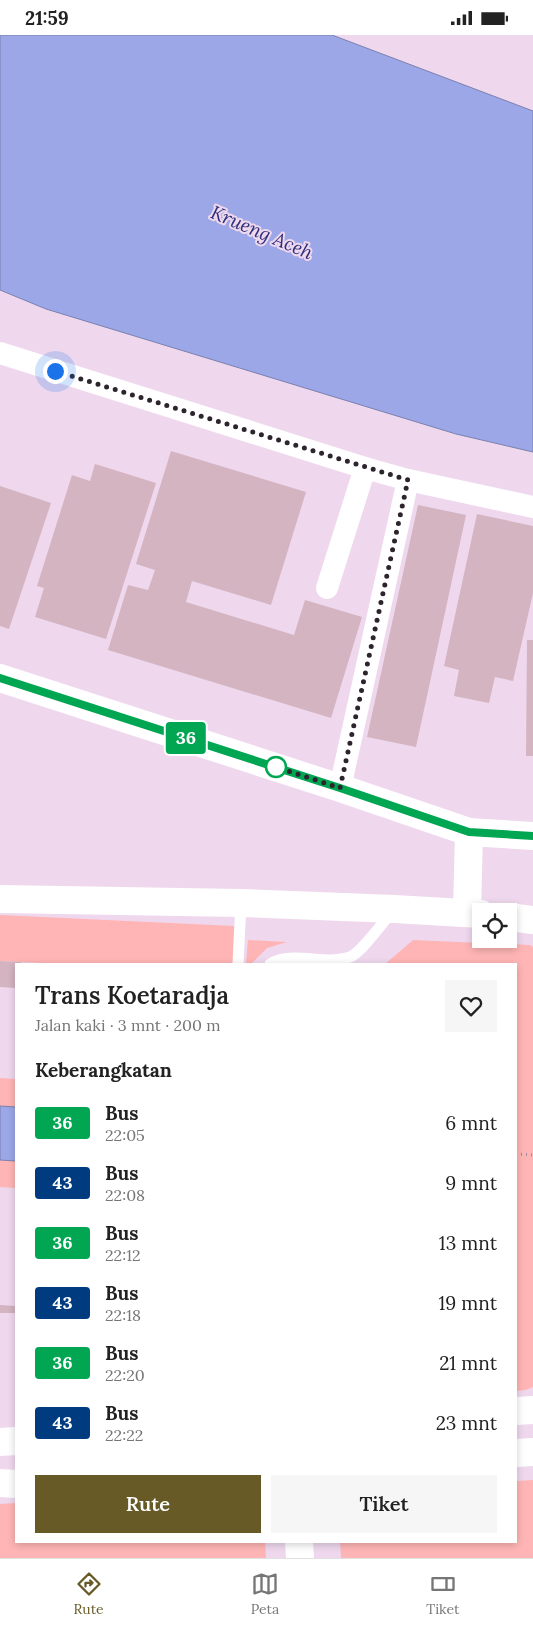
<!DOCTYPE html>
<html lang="id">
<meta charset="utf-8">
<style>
:root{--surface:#fff;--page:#f6f6f6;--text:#222;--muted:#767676;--line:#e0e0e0;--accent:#675a27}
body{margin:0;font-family:Lora,serif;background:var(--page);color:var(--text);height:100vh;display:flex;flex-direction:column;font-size:19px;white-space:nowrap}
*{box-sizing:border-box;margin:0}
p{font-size:16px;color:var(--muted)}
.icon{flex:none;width:28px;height:28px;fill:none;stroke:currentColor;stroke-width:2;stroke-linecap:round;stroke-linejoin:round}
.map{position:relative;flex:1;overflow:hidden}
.sheet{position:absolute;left:15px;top:928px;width:502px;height:580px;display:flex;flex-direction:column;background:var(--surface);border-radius:0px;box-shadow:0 2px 8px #0003}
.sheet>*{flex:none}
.badge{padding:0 10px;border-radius:4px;font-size:18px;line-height:32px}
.buttons{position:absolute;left:472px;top:868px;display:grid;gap:10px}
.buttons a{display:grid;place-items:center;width:45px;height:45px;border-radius:0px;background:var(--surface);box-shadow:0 2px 8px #0003;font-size:25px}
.you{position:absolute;width:25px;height:25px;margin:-12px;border:4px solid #fff;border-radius:50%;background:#1a73e8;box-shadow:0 0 0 8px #1a73e833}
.map>.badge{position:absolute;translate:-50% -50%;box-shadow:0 0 0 2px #fff}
h2{padding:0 20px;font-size:19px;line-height:45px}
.round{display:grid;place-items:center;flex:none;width:52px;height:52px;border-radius:0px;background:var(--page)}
.headline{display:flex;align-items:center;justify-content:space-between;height:85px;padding:0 20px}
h1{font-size:24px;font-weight:600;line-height:38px}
.cta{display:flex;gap:10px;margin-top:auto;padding:10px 20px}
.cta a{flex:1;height:58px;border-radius:0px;background:var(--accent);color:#fff;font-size:20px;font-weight:600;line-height:58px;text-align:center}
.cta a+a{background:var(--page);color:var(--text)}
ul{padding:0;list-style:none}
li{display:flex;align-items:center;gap:15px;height:60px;padding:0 20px}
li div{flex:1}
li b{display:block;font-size:19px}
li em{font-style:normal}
li .badge{min-width:55px;font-weight:700;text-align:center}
.status{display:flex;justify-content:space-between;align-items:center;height:35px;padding:0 25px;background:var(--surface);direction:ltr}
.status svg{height:14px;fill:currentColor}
.tab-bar{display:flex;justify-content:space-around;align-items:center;height:70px;border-top:1px solid var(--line);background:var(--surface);font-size:14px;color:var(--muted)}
.tab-bar a{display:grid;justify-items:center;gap:2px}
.tab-bar .current{color:var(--accent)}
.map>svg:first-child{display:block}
</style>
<div class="status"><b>21:59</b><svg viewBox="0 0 49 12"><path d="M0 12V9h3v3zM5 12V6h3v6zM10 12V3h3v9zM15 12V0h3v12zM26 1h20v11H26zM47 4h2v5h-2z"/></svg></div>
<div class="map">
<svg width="533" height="1523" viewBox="0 0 533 1523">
<rect width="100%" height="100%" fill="#efd8ee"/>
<g fill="#ffb5b5">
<path d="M 0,880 L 234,891 L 233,929 L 63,929 L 0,926 Z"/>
<path d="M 248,905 L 287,907 L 267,913 L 251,929 L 246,929 Z"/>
<path d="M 413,905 L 530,910 L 533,912 L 533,1352 L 526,1355 L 516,1356 L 516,929 L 385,929 Z"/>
<path d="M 0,1043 L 16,1044 L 16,1153 L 0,1152 Z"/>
<path d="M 533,1445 L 533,1523 L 341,1523 L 340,1506 L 516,1506 L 516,1446 Z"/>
<path d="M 16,1468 L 16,1506 L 265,1506 L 266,1523 L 0,1523 L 0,1469 Z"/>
</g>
<g fill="#9ca7e7" stroke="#7b80af">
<path d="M 0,0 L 332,0 L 533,76 L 533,417 L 456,399 L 46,274 L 0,255 Z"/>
<path d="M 0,1071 L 16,1072 L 16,1126 L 0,1125 Z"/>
</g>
<g fill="#d3b4c0">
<path d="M 171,416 L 306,457 L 271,570 L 192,546 L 186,567 L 294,600 L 305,565 L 362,582 L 331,683 L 108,615 L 128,550 L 148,555 L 155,535 L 136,529 Z"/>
<path d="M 95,429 L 156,448 L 106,604 L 35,582 L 44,553 L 37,551 L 72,440 L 90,446 Z"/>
<path d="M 0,451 L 51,468 L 9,594 L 0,591 Z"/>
<path d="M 418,470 L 466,480 L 416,712 L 367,702 Z"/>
<path d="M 477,479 L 533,491 L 533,558 L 513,646 L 495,642 L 489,668 L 454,661 L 459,635 L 444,631 Z"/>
<path d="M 527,605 L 533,605 L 533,721 L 526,721 Z"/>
<path d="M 0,926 L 21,927 L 21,929 L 16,929 L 16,953 L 0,952 Z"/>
<path d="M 0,1270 L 16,1271 L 16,1278 L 0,1278 Z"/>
</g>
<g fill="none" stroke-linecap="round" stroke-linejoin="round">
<path stroke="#9c8b9b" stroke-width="3" stroke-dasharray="1 4" stroke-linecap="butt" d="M 516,1119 L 533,1120"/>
<g stroke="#fff" stroke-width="11">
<path d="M 238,929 L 241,868"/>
<path d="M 270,929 C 290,915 326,931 350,922 C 361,918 383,887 392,877"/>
</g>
<g stroke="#fff" stroke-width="22">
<path d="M 0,318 L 365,433 L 408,445 L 533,472"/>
<path d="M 327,553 L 365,433"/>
<path d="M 340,753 L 408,445"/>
</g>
<g stroke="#fff" stroke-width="28">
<path d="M 0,643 L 340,753 L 469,797 L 533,801"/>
<path d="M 0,864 L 241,868 L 394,874 L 481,879"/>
<path d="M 467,877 L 469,797"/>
<path d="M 509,882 L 533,885"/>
<path d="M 516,1376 L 533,1375"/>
<path d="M 0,1407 L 16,1406"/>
<path d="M 516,1418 L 533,1417"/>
<path d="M 0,1448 L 16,1449"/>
<path d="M 299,1506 L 300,1523"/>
</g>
</g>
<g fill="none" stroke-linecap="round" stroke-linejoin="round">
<defs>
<path id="line" d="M 0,643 L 340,753 L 469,797 L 533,801"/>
</defs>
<use href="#line" stroke="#fff" stroke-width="11"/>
<use href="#line" stroke="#00a651" stroke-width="8"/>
<path stroke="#2d242d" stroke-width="5" stroke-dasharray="0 9" d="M 55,336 L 408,445 L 340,753 L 276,732"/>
</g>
<circle fill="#fff" stroke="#00a651" stroke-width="2.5" cx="276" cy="732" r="10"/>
<g text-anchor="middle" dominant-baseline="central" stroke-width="4" stroke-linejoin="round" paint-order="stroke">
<g font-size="19" font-style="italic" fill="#2d307a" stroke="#efd8ee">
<text transform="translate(262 197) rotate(23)">Krueng Aceh</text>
</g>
</g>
</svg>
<div class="buttons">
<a><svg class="icon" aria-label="locate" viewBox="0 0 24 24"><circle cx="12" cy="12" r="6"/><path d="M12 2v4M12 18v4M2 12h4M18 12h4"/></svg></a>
</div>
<div class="you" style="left:55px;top:336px"></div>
<b class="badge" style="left:186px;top:703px;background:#00a651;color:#fff">36</b>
<section class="sheet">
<div class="headline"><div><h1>Trans Koetaradja</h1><p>Jalan kaki · 3 mnt · 200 m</p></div><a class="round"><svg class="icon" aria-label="heart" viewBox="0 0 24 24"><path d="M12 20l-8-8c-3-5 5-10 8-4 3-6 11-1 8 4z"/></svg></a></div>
<h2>Keberangkatan</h2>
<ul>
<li><span class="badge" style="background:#00a651;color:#fff">36</span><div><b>Bus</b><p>22:05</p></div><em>6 mnt</em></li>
<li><span class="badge" style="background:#003b80;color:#fff">43</span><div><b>Bus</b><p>22:08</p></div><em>9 mnt</em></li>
<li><span class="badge" style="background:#00a651;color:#fff">36</span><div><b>Bus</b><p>22:12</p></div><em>13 mnt</em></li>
<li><span class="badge" style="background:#003b80;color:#fff">43</span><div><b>Bus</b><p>22:18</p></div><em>19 mnt</em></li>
<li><span class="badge" style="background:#00a651;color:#fff">36</span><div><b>Bus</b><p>22:20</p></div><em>21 mnt</em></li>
<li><span class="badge" style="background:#003b80;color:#fff">43</span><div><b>Bus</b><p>22:22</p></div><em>23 mnt</em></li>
</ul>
<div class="cta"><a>Rute</a><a>Tiket</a></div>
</section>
</div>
<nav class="tab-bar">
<a class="current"><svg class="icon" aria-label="directions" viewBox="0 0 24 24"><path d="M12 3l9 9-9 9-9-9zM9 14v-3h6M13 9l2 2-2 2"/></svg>Rute</a>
<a><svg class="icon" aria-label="map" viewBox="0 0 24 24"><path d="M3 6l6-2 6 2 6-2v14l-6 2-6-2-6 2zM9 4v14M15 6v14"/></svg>Peta</a>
<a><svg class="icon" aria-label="tickets" viewBox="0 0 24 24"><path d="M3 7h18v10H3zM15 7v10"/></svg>Tiket</a>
</nav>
